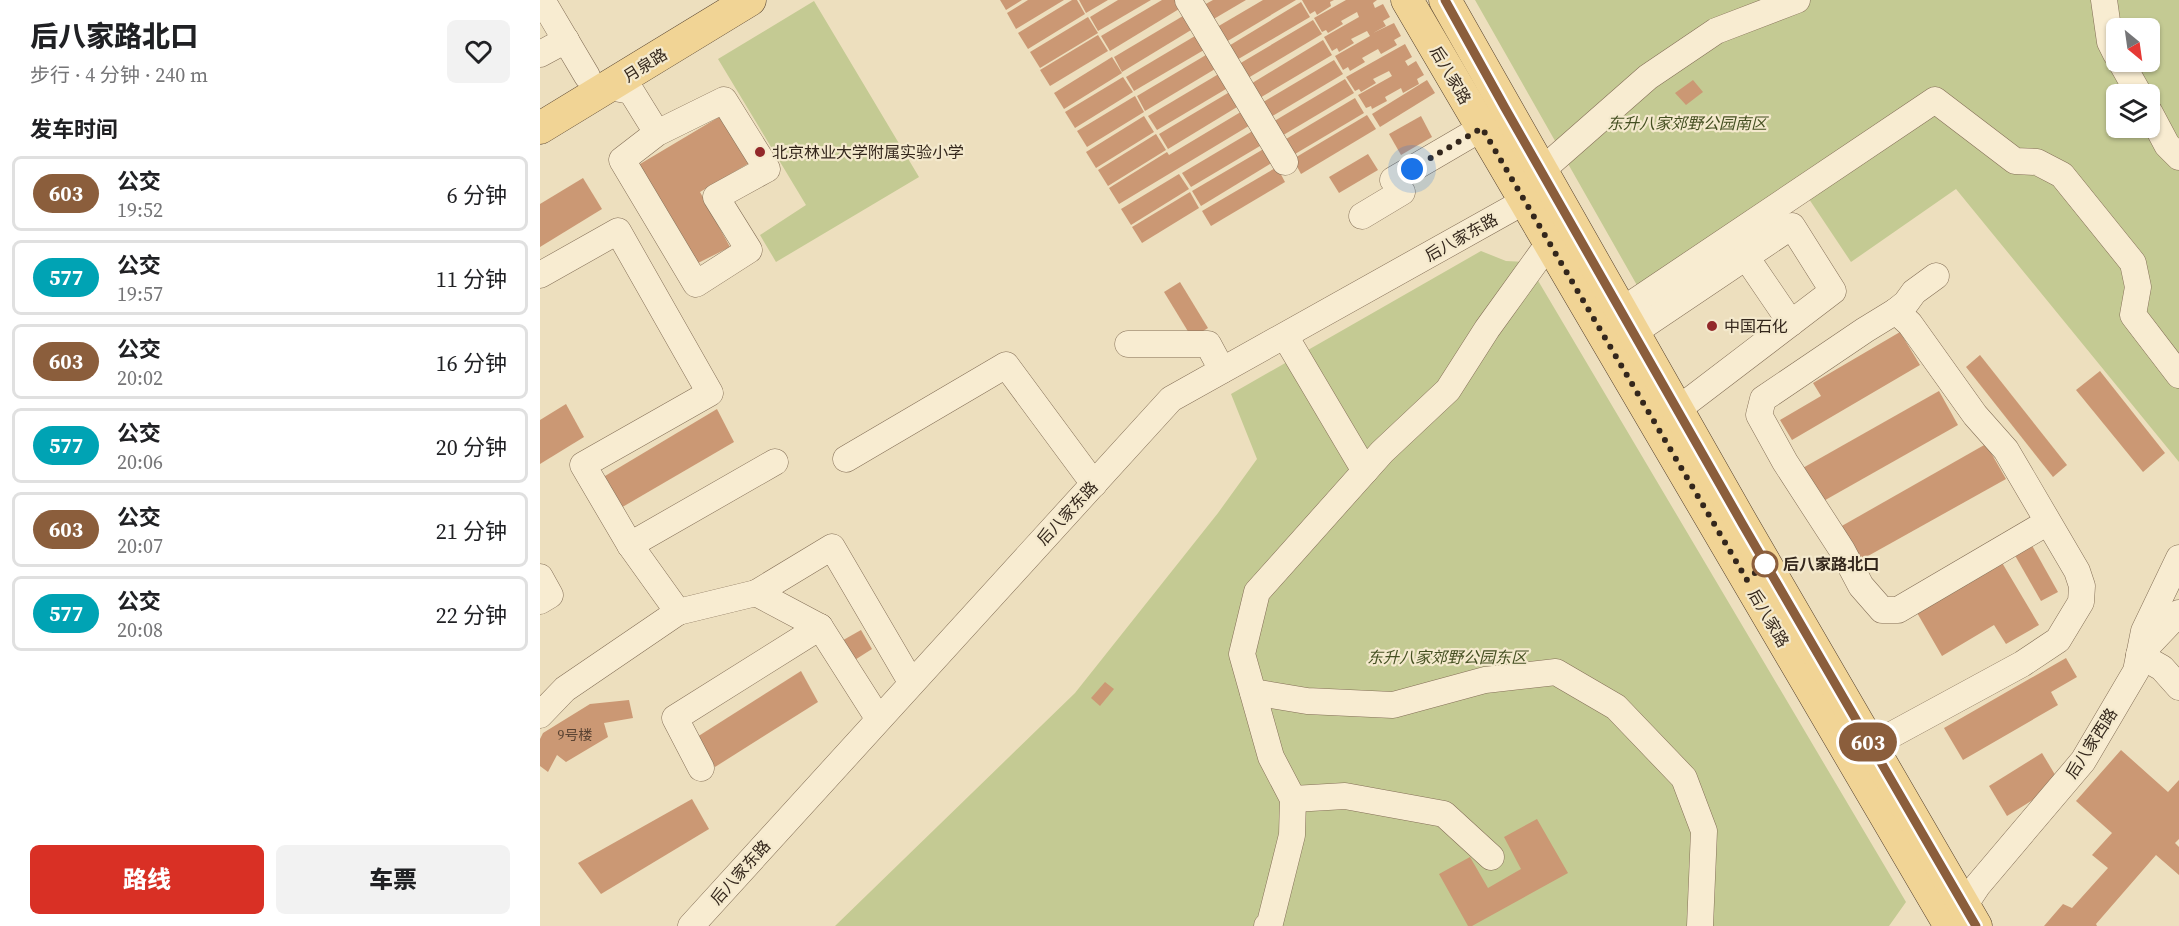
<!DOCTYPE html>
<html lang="zh">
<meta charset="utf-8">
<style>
:root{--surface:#fff;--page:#f2f2f2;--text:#202124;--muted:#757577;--line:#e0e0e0;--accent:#d93025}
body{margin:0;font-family:"Source Serif 4","Noto Sans SC",serif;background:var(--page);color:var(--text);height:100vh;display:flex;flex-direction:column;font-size:22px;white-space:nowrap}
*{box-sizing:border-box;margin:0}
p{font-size:20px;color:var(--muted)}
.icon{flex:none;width:33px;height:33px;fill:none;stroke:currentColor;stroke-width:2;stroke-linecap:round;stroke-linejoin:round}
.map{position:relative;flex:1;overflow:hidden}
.panel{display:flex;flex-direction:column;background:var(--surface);width:540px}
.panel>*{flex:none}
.badge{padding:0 12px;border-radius:20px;font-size:21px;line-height:39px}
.needle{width:39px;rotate:151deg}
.fabs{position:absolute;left:1566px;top:18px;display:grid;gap:12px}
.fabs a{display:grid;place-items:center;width:54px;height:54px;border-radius:9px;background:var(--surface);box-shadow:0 2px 4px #0004;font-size:30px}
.you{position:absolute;width:30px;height:30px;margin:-15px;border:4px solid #fff;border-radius:50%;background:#1a73e8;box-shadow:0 0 0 9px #1a73e833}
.map>.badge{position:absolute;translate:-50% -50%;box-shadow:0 0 0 3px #fff}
h2{padding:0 30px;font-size:22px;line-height:54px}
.round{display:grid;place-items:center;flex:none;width:63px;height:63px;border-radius:9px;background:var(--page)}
.overview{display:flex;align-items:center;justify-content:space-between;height:102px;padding:0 30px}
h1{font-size:28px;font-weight:800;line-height:45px}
.primary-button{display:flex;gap:12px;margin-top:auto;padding:12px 30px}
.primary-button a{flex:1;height:69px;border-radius:9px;background:var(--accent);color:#fff;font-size:24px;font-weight:800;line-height:69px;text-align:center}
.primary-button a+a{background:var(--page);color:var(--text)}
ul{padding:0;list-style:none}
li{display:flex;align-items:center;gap:18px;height:75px;margin:0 12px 9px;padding:0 18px;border:3px solid var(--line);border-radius:9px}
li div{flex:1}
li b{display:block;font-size:22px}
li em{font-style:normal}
li .badge{min-width:66px;font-weight:700;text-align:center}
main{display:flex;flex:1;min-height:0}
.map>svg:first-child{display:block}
</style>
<main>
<section class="panel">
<div class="overview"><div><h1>后八家路北口</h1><p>步行 · 4 分钟 · 240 m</p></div><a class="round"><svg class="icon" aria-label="heart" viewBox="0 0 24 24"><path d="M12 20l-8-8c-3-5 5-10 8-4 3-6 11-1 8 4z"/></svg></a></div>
<h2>发车时间</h2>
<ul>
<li><span class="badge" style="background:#8b5e3c;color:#fff">603</span><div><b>公交</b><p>19:52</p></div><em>6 分钟</em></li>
<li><span class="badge" style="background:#00a3b4;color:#fff">577</span><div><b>公交</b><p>19:57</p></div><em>11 分钟</em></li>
<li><span class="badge" style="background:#8b5e3c;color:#fff">603</span><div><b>公交</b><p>20:02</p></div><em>16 分钟</em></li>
<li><span class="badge" style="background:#00a3b4;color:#fff">577</span><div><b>公交</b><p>20:06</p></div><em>20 分钟</em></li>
<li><span class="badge" style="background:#8b5e3c;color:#fff">603</span><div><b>公交</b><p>20:07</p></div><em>21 分钟</em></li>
<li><span class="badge" style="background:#00a3b4;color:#fff">577</span><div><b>公交</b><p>20:08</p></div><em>22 分钟</em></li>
</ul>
<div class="primary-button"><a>路线</a><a>车票</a></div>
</section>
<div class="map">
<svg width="1639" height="926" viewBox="0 0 1639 926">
<rect width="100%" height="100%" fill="#eddfbe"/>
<g fill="#c4ca93" fill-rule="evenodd">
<path d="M 935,0 L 1639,0 L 1639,462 L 1416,189 L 1311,262 L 1269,199 L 1098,287 ZM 1576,28 L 1610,28 L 1610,62 L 1576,62 ZM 1576,94 L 1610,94 L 1610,128 L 1576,128 Z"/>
<path d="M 274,1 L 379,177 L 236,262 L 220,235 L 266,205 L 178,59 Z"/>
<path d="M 941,251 L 966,261 L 987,262 L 1366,902 L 1349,926 L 295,926 L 535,693 L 678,513 L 717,459 L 691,394 Z"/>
</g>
<g fill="#cb9874">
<path d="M 460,0 L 482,0 L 466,10 Z"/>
<path d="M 488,0 L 524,0 L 476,29 L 467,13 Z"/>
<path d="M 532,0 L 537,0 L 545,14 L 488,49 L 478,33 Z"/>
<path d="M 539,0 L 568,0 L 546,13 Z"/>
<path d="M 578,0 L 611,0 L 558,31 L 550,17 Z"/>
<path d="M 622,0 L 640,0 L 644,6 L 570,51 L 561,36 Z"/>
<path d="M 673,0 L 706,0 L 672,20 L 664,5 Z"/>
<path d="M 723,0 L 756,0 L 686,42 L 677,27 Z"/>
<path d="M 762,0 L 794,0 L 790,2 L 791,6 L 777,15 L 775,11 L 770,14 Z"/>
<path d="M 806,0 L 837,0 L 833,3 L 835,8 L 843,4 L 850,17 L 843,21 L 846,26 L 833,33 L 854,23 L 861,36 L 854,40 L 857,45 L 841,54 L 838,49 L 822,58 L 825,62 L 810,71 L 808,67 L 803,70 L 795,56 L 830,36 L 827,31 L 811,39 L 814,43 L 799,52 L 797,48 L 792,51 L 784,37 L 819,17 L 817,12 L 801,21 L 803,24 L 788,33 L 786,30 L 782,32 L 774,18 Z"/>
<path d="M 761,2 L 770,17 L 695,61 L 687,47 Z"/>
<path d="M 648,13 L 656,27 L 582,72 L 574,57 Z"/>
<path d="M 548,17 L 558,33 L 500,68 L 490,52 Z"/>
<path d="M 773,20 L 782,34 L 708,78 L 699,64 Z"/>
<path d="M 660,33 L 669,47 L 594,91 L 586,77 Z"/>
<path d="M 558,35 L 568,51 L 510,86 L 500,70 Z"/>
<path d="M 783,40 L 792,55 L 718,99 L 709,85 Z"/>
<path d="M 865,44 L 872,57 L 865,61 L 868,66 L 876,61 L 884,75 L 877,79 L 879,84 L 863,93 L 861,88 L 845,97 L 847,101 L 832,109 L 831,106 L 826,108 L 818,95 L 852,76 L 849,71 L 833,79 L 836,83 L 821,92 L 819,89 L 815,91 L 806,77 Z"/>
<path d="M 671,52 L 680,66 L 605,111 L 597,96 Z"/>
<path d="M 572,57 L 582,73 L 524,109 L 514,93 Z"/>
<path d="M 794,60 L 803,74 L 729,118 L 720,104 Z"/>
<path d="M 682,72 L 691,86 L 617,130 L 608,116 Z"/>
<path d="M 583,77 L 593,92 L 535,128 L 525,112 Z"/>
<path d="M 805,79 L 814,93 L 740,137 L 731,123 Z"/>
<path d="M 887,80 L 895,93 L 840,127 L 832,114 Z"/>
<path d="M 1153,80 L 1163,92 L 1146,105 L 1135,93 Z"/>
<path d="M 693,90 L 702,104 L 628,149 L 619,134 Z"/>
<path d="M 595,96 L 604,112 L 547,147 L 537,131 Z"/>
<path d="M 815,98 L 824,113 L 750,157 L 741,142 Z"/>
<path d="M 704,110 L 712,124 L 579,204 L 569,188 L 627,152 L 629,155 Z"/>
<path d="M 184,114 L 211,162 L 160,192 L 190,247 L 150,267 L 95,167 Z"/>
<path d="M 827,115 L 836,129 L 761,174 L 753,159 Z"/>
<path d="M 604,116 L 614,132 L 556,168 L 546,152 Z"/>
<path d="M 881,116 L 892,137 L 861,155 L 849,134 Z"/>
<path d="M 716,129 L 725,143 L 651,187 L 642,173 Z"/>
<path d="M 616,134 L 626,150 L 568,186 L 558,170 Z"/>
<path d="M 727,147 L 735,161 L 661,206 L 652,191 Z"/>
<path d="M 828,154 L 838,170 L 799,193 L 789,177 Z"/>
<path d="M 737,167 L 745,182 L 671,226 L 662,211 Z"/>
<path d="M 639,174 L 649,189 L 591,225 L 581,209 Z"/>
<path d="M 43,178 L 62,209 L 0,247 L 0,204 Z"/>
<path d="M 650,192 L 659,208 L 602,243 L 592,227 Z"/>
<path d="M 640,282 L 668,328 L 652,338 L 624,292 Z"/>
<path d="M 1360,332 L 1380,365 L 1252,440 L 1240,420 L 1281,396 L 1273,383 Z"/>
<path d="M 1440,355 L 1527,465 L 1513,477 L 1426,367 Z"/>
<path d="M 1560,371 L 1625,453 L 1603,472 L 1536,390 Z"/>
<path d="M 1399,391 L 1418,425 L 1280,503 L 1261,469 Z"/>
<path d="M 26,404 L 44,437 L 0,464 L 0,420 Z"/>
<path d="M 177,409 L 194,442 L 79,509 L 60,479 Z"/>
<path d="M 1446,444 L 1466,479 L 1319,561 L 1300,527 Z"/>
<path d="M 1490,542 L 1518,592 L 1501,601 L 1473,552 Z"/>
<path d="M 1461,561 L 1499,625 L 1466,644 L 1454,625 L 1402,656 L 1376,611 Z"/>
<path d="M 321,630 L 332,649 L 310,663 L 298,643 Z"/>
<path d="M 1526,658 L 1537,677 L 1511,692 L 1518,705 L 1423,760 L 1404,728 Z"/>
<path d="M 261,671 L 278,702 L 175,767 L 157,737 Z"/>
<path d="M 565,682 L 574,689 L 560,706 L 551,698 Z"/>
<path d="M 89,700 L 93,718 L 64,723 L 68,737 L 26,762 L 17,755 L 8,772 L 0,766 L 0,739 L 3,733 L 50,704 Z"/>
<path d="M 1581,750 L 1628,792 L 1639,780 L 1639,839 L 1635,843 L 1639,847 L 1639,875 L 1616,855 L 1556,924 L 1557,926 L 1504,926 L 1523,904 L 1532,908 L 1568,868 L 1552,855 L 1572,833 L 1536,801 Z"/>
<path d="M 1502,753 L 1520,783 L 1467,816 L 1449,786 Z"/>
<path d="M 152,799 L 169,829 L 61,894 L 38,863 Z"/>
<path d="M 997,819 L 1028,873 L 932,926 L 928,926 L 899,874 L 930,857 L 948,888 L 981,869 L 964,837 Z"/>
</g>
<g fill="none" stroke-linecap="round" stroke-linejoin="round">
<defs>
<g id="minor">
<path d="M 2,0 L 47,76"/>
<path d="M 648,0 L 745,162"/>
<path d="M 1564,0 L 1570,42 L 1576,54"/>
<path d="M 0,54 L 26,40"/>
<path d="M 1581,62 L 1599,94"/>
<path d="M 69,87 L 91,91 L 117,133 L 184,100 L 227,169 L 176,197 L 209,250 L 156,284 L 82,160 L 117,133"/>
<path d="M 1610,113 L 1627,145 L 1639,157"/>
<path d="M 1001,171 L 1108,77 L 1176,31 L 1257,0"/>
<path d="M 822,216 L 862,192 L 853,180 L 942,128"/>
<path d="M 1206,257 L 1251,323"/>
<path d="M 0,275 L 78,231 L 170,393 L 43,465 L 90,545 L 138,612 L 216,593 L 280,627"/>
<path d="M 1081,311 L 1395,100 L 1475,161 L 1497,162 L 1522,175 L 1593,263 L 1598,287 L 1593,315 L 1639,375"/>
<path d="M 1356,311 L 1366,303 L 1374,292 L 1396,276"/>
<path d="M 1093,333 L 1252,226 L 1293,291 L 1137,410"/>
<path d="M 745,336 L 825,471"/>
<path d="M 588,344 L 668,344 L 682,370"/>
<path d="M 306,459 L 466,365 L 554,484"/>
<path d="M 90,545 L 235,462"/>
<path d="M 0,577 L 10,595 L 0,601"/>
<path d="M 216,593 L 292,547 L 371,682"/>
<path d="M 1639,613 L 1599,655 L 1622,668 L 1639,687"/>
<path d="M 713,692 L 767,701 L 853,705 L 945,680 L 1016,672 L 1076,707 L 1144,778 L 1164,831 L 1160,926"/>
<path d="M 0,715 L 25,689 L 138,612"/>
<path d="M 1331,746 L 1482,664 L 1518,640 L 1541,602 L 1542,586 L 1537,571 L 1466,450 L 1435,415 L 1370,324 L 1356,311 L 1325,330 L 1223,399 L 1219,415 L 1245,462 L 1302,550 L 1321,586 L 1342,610 L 1358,610 L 1508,522"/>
<path d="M 161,768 L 135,718 L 280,627 L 338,718"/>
<path d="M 753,799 L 805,796 L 904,814 L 951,857"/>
<path d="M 1424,906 L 1438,885 L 1543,761 L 1596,671 L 1604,631 L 1639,558"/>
<path d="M 151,926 L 631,399 L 985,201"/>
<path d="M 727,926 L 730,923 L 752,835 L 753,799 L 731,757 L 702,654 L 717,592 L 842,452 L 908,390 L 947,329 L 1009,243"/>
</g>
<g id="major">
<path d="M 867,0 L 1410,926"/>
<path d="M 905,0 L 1203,525 L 1436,926"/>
<path d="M 0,128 L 210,0"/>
</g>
</defs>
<use href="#minor" stroke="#846f57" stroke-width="27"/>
<use href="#major" stroke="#523e2c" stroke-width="33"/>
<use href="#minor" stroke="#f8ecd1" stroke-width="26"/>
<use href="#major" stroke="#f1d495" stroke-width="32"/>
</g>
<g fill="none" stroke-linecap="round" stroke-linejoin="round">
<defs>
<path id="line" d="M 905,0 L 965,108 L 1203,525 L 1436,926"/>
</defs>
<use href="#line" stroke="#fff" stroke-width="14"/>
<use href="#line" stroke="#8b5e3c" stroke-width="9"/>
<path stroke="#34271c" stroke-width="6" stroke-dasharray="0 10.8" d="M 872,169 L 942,128 L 1207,580 L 1225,564"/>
</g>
<g fill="#922829" stroke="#f4e9cd" stroke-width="2">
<circle cx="220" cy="152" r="6"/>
<circle cx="1172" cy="326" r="6"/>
</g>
<circle fill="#fff" stroke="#8b5e3c" stroke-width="3" cx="1225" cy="564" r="12"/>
<g text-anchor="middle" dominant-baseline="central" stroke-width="4.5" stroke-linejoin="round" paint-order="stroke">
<g font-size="14" fill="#5a4332">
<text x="35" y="735">9号楼</text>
</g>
<g font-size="16" fill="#34271c" stroke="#f4e9cd">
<text transform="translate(105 65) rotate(-32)">月泉路</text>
<text transform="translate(911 75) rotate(60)">后八家路</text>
<text transform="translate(921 237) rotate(-29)">后八家东路</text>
<text transform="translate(527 513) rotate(-47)">后八家东路</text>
<text transform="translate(1229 618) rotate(60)">后八家路</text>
<text transform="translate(1551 743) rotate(-57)">后八家西路</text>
<text transform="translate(200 872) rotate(-48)">后八家东路</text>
</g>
<g font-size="16" font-style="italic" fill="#455022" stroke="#f4e9cd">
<text x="1147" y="123">东升八家郊野公园南区</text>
<text x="907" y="657">东升八家郊野公园东区</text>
</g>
<g font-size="16" fill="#34271c" stroke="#f4e9cd" text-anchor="start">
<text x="232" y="152">北京林业大学附属实验小学</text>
<text x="1184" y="326">中国石化</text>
</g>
<g font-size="16" font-weight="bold" fill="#34271c" stroke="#f4e9cd" text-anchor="start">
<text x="1243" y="564">后八家路北口</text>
</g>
</g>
</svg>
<div class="fabs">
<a><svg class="needle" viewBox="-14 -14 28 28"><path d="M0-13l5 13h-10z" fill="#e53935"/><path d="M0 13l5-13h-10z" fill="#757577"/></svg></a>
<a><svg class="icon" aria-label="layers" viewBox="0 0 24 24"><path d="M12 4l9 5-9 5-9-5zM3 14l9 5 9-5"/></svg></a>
</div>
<div class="you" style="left:872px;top:169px"></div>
<b class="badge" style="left:1328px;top:742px;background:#8b5e3c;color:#fff">603</b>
</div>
</main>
